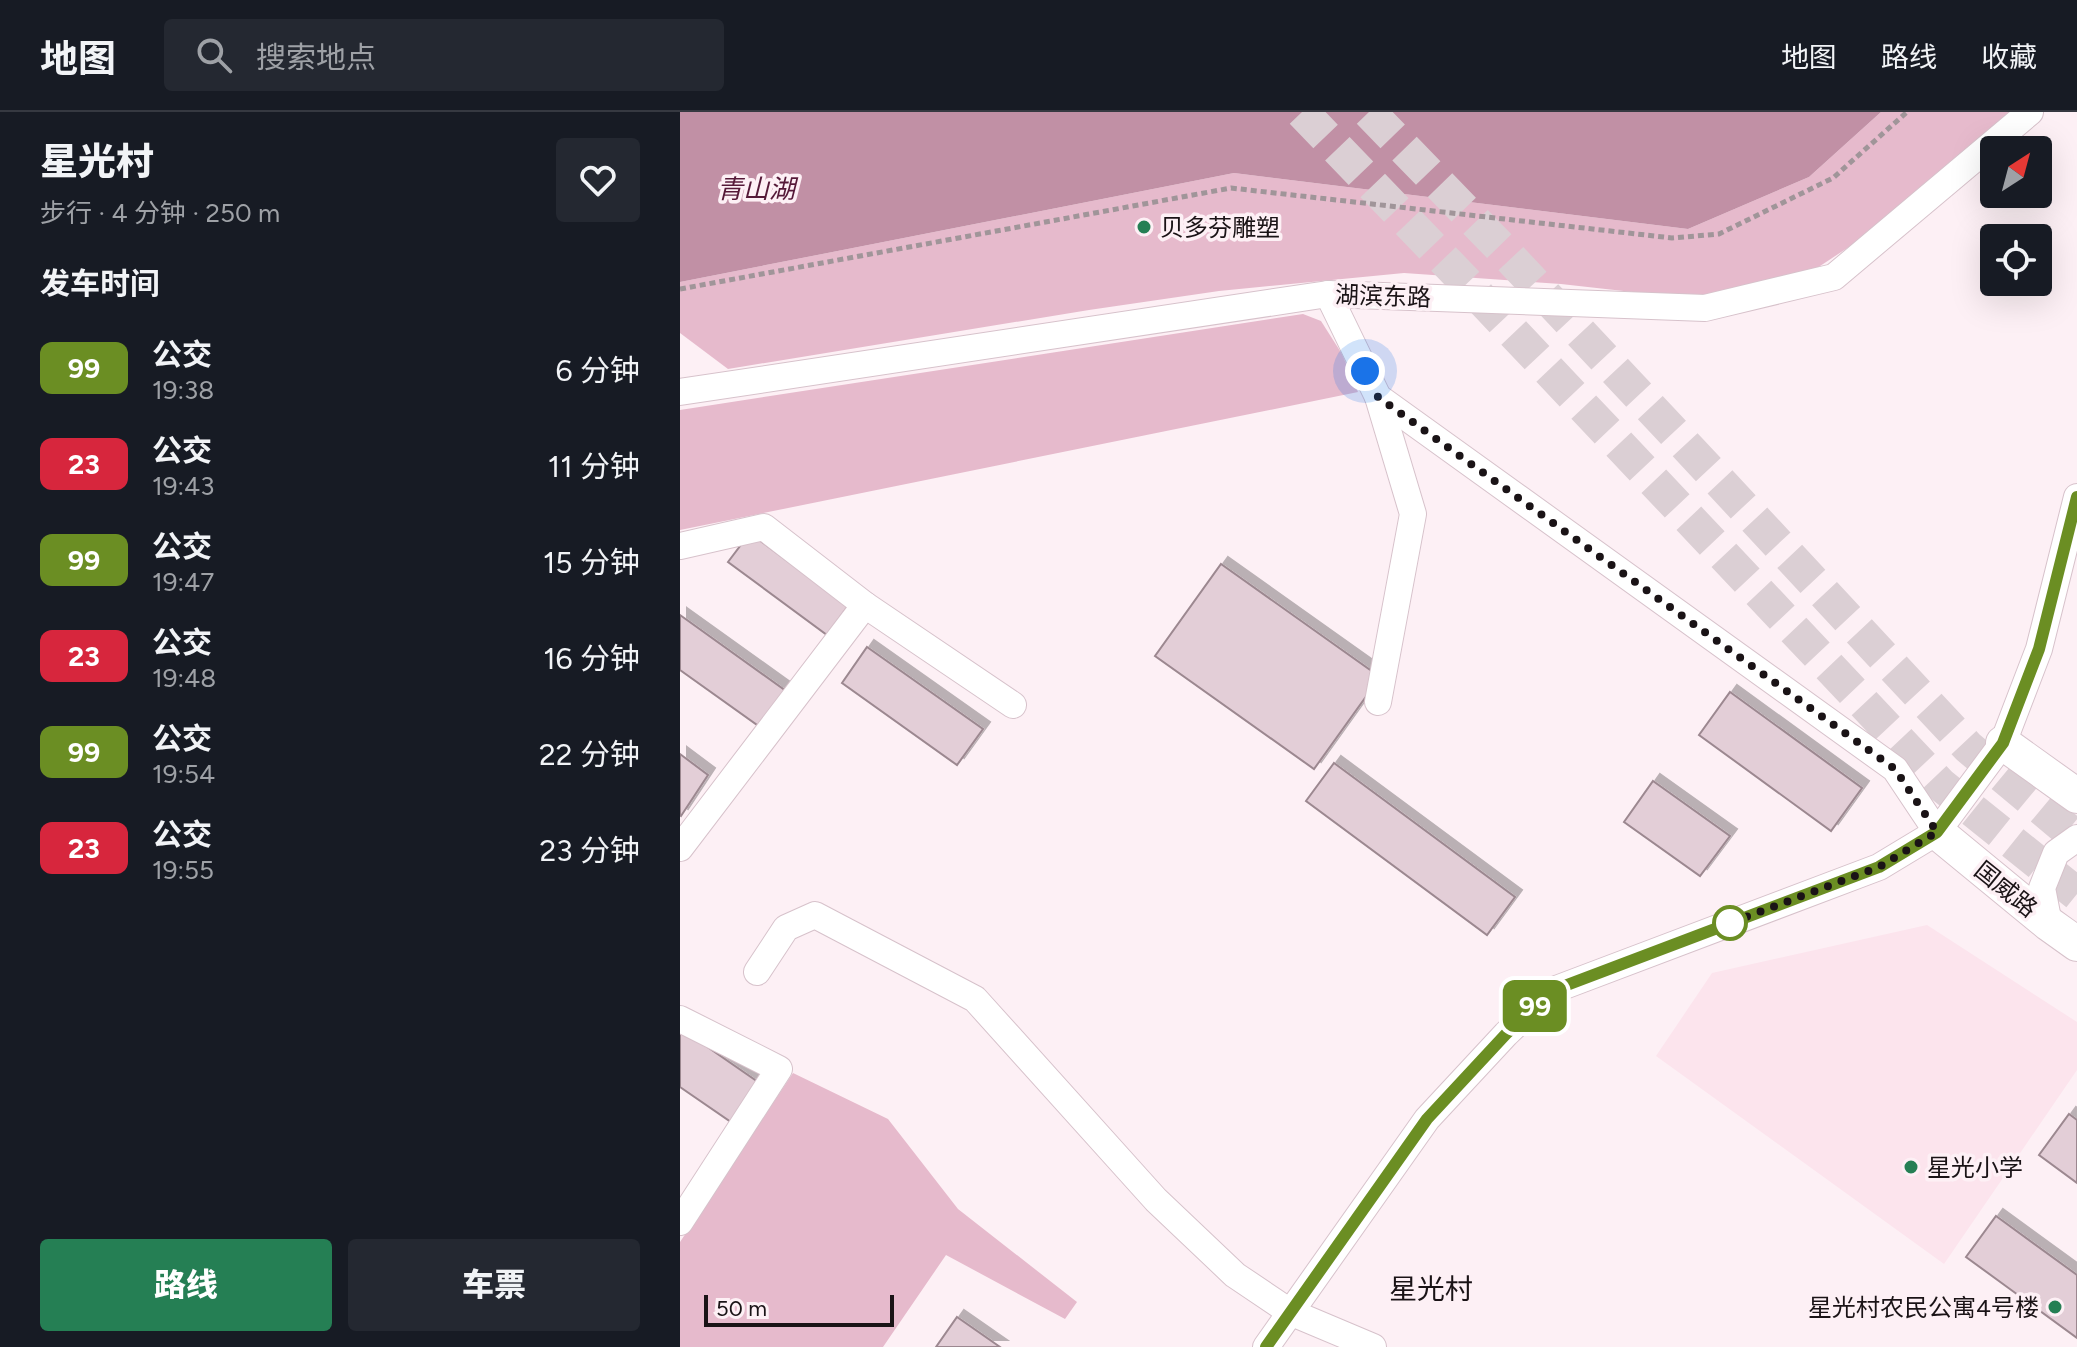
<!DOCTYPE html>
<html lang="zh">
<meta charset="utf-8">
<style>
:root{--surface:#171b24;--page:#242831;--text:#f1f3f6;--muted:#9ea1a6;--line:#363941;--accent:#257f54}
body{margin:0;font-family:Figtree,"Noto Sans SC",sans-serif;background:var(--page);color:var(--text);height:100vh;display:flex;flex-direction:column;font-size:30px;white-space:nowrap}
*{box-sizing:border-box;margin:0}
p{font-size:26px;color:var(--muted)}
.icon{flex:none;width:44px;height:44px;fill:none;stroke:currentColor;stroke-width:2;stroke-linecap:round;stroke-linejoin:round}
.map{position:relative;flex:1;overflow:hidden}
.side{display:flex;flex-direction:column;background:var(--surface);width:680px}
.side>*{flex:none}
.badge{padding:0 16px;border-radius:12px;font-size:28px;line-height:52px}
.needle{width:52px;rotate:36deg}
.controls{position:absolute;left:1300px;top:24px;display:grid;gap:16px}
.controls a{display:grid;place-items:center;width:72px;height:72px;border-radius:8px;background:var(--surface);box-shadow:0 8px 32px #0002;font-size:40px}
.scale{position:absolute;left:24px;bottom:20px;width:190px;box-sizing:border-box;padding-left:8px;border:4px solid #1a1316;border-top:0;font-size:22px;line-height:28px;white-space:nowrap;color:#1a1316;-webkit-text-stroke:6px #fdf0f5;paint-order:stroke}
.you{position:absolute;width:40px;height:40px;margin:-20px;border:6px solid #fff;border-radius:50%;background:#1a73e8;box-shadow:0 0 0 12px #1a73e833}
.map>.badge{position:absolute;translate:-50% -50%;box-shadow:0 0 0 4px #fff}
h2{padding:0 40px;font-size:30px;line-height:72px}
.round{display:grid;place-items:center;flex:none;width:84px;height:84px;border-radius:8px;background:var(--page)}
.head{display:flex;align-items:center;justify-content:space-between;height:136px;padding:0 40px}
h1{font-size:38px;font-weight:800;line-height:60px}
.action{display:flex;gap:16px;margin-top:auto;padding:16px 40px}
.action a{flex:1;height:92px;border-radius:8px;background:var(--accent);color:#fff;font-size:32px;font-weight:800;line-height:92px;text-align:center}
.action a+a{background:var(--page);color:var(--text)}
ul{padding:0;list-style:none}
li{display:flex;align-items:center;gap:24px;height:96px;padding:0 40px}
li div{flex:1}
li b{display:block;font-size:30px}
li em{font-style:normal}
li .badge{min-width:88px;font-weight:700;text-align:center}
header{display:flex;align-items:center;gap:48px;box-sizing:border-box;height:112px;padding:0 40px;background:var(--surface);border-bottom:2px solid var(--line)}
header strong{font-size:38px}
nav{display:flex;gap:44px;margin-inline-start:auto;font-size:28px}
.search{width:560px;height:72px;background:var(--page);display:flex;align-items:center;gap:20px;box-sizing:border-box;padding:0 28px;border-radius:8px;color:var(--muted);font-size:30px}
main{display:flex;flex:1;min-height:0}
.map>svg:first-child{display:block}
</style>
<header>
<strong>地图</strong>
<div class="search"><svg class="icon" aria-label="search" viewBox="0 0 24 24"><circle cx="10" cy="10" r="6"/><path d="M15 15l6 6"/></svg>搜索地点</div>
<nav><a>地图</a><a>路线</a><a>收藏</a></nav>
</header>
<main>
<section class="side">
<div class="head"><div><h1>星光村</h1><p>步行 · 4 分钟 · 250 m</p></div><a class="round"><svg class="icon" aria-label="heart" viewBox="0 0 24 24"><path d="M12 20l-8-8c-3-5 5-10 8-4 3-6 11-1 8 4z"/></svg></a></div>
<h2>发车时间</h2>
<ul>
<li><span class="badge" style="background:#6b8e23;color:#fff">99</span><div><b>公交</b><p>19:38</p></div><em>6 分钟</em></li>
<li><span class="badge" style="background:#d7263d;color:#fff">23</span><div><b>公交</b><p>19:43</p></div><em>11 分钟</em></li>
<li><span class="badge" style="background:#6b8e23;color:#fff">99</span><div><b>公交</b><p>19:47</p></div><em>15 分钟</em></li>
<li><span class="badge" style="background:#d7263d;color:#fff">23</span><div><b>公交</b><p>19:48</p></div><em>16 分钟</em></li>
<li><span class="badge" style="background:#6b8e23;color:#fff">99</span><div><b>公交</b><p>19:54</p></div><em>22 分钟</em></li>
<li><span class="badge" style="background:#d7263d;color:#fff">23</span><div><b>公交</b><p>19:55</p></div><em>23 分钟</em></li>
</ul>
<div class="action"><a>路线</a><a>车票</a></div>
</section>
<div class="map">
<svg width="1397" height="1235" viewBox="0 0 1397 1235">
<defs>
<filter id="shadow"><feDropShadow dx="7" dy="-7" stdDeviation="0" flood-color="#0004"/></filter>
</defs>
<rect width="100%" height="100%" fill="#fdf0f5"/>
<path fill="#fce4ed" d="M 1247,813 L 1397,910 L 1397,958 L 1264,1152 L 976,944 L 1032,861 Z"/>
<g fill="#e6bacc">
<path d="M 1201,0 L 1336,0 L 1193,119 L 1131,160 L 1064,178 L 1006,186 L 881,172 L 724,161 L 539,179 L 409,198 L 48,257 L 0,221 L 0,170 L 554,61 L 1008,117 L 1129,65 Z"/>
<path d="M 623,202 L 641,209 L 662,242 L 678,280 L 0,418 L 0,298 Z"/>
<path d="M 113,961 L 208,1007 L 278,1097 L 397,1190 L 385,1207 L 266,1143 L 203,1235 L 0,1235 L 0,1130 Z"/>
</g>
<path fill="#c190a5" d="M 0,0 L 1201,0 L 1129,65 L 1008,117 L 554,61 L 0,170 Z"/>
<g fill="#e3ced7" stroke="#9c8890" stroke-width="2" filter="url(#shadow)">
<path d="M 70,421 L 168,494 L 147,523 L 48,450 Z"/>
<path d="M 541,452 L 700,565 L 634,657 L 475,544 Z"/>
<path d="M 0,503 L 106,579 L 80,615 L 0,558 Z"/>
<path d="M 187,535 L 303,617 L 277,653 L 162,571 Z"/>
<path d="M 1050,580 L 1182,676 L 1151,719 L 1019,623 Z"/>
<path d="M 0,642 L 28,663 L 1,704 L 0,703 Z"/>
<path d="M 654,651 L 835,785 L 807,823 L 626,689 Z"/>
<path d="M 973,669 L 1050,724 L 1020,764 L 944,710 Z"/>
<path d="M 0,916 L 78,970 L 51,1010 L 0,975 Z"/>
<path d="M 1389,1002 L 1397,1008 L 1397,1071 L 1359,1043 Z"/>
<path d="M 1316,1104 L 1397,1163 L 1397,1226 L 1286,1145 Z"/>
<path d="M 277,1205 L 320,1235 L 256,1235 Z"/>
</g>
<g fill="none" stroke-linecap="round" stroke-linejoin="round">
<g stroke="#dbcfd4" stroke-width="34" stroke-dasharray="34 17" stroke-linecap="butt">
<path d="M 622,0 L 777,161 L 1260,672 L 1397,782"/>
<path d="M 689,0 L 821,136 L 1288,635 L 1397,726"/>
</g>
<defs>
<g id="minor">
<path d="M 648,182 L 698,285 L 1215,657 L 1257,720"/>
<path d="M 0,280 L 648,182 L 1025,196 L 1154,165 L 1350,0"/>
<path d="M 698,285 L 733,402 L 698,590"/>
<path d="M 0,434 L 84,415 L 185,493"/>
<path d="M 0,736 L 185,493 L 333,593"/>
<path d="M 1369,812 L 1362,776 L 1376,741 L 1397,726"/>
<path d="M 77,860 L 106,816 L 135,803 L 295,887 L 476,1088 L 555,1163 L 610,1200 L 693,1235"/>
<path d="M 0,907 L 99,957 L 0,1110"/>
<path d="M 586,1235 L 747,1007 L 826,922 L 871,879 L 1199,755 L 1257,720 L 1323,631 L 1359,537 L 1397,385"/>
</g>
<g id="major">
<path d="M 1323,631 L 1397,684"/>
<path d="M 1257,720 L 1369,812 L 1397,832"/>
</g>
</defs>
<use href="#minor" stroke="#d7c2cb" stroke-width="28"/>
<use href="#major" stroke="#d7c2cb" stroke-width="36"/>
<path stroke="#a09599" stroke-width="5" stroke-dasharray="6 4" stroke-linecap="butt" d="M 0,177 L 551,76 L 992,126 L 1039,122 L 1153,66 L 1227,0"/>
<use href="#minor" stroke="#fff" stroke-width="26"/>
<use href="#major" stroke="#fff" stroke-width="34"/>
</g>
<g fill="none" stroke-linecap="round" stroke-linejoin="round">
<defs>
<path id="line" d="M 586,1235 L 747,1007 L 826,922 L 871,879 L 1199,755 L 1257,720 L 1323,631 L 1359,537 L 1397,385"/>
</defs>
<use href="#line" stroke="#fff" stroke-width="18"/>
<use href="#line" stroke="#6b8e23" stroke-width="12"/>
<path stroke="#1a1316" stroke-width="8" stroke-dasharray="0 14.4" d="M 685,259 L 698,285 L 1215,657 L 1257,720 L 1199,755 L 1050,811"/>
</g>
<g fill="#257f54" stroke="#fdf0f5" stroke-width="3">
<circle cx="464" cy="115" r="8"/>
<circle cx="1231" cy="1055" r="8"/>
<circle cx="1375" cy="1195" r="8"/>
</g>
<circle fill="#fff" stroke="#6b8e23" stroke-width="4" cx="1050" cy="811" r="16"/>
<g text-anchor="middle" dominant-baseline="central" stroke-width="7" stroke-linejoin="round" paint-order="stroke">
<g font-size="24" fill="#1a1316" stroke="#fdf0f5" text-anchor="start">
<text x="480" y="115">贝多芬雕塑</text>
<text x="1247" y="1055">星光小学</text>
<text x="1359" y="1195" text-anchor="end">星光村农民公寓4号楼</text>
</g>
<g font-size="24" fill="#1a1316" stroke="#fdf0f5">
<text transform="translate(703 184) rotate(2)">湖滨东路</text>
<text transform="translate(1326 777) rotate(39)">国威路</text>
</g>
<g font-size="26" font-style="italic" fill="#551938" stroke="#fdf0f5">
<text x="76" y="77">青山湖</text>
</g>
<g font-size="28" fill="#1a1316" stroke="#fdf0f5">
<text x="751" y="1177">星光村</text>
</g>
</g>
</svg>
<div class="controls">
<a><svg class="needle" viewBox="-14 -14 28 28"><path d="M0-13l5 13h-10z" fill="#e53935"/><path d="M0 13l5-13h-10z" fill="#9ea1a6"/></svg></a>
<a><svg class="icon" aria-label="locate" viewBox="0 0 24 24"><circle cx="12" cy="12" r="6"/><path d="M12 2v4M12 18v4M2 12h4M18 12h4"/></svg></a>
</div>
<div class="scale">50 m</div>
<div class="you" style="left:685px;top:259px"></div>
<b class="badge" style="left:855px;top:894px;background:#6b8e23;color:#fff">99</b>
</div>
</main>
